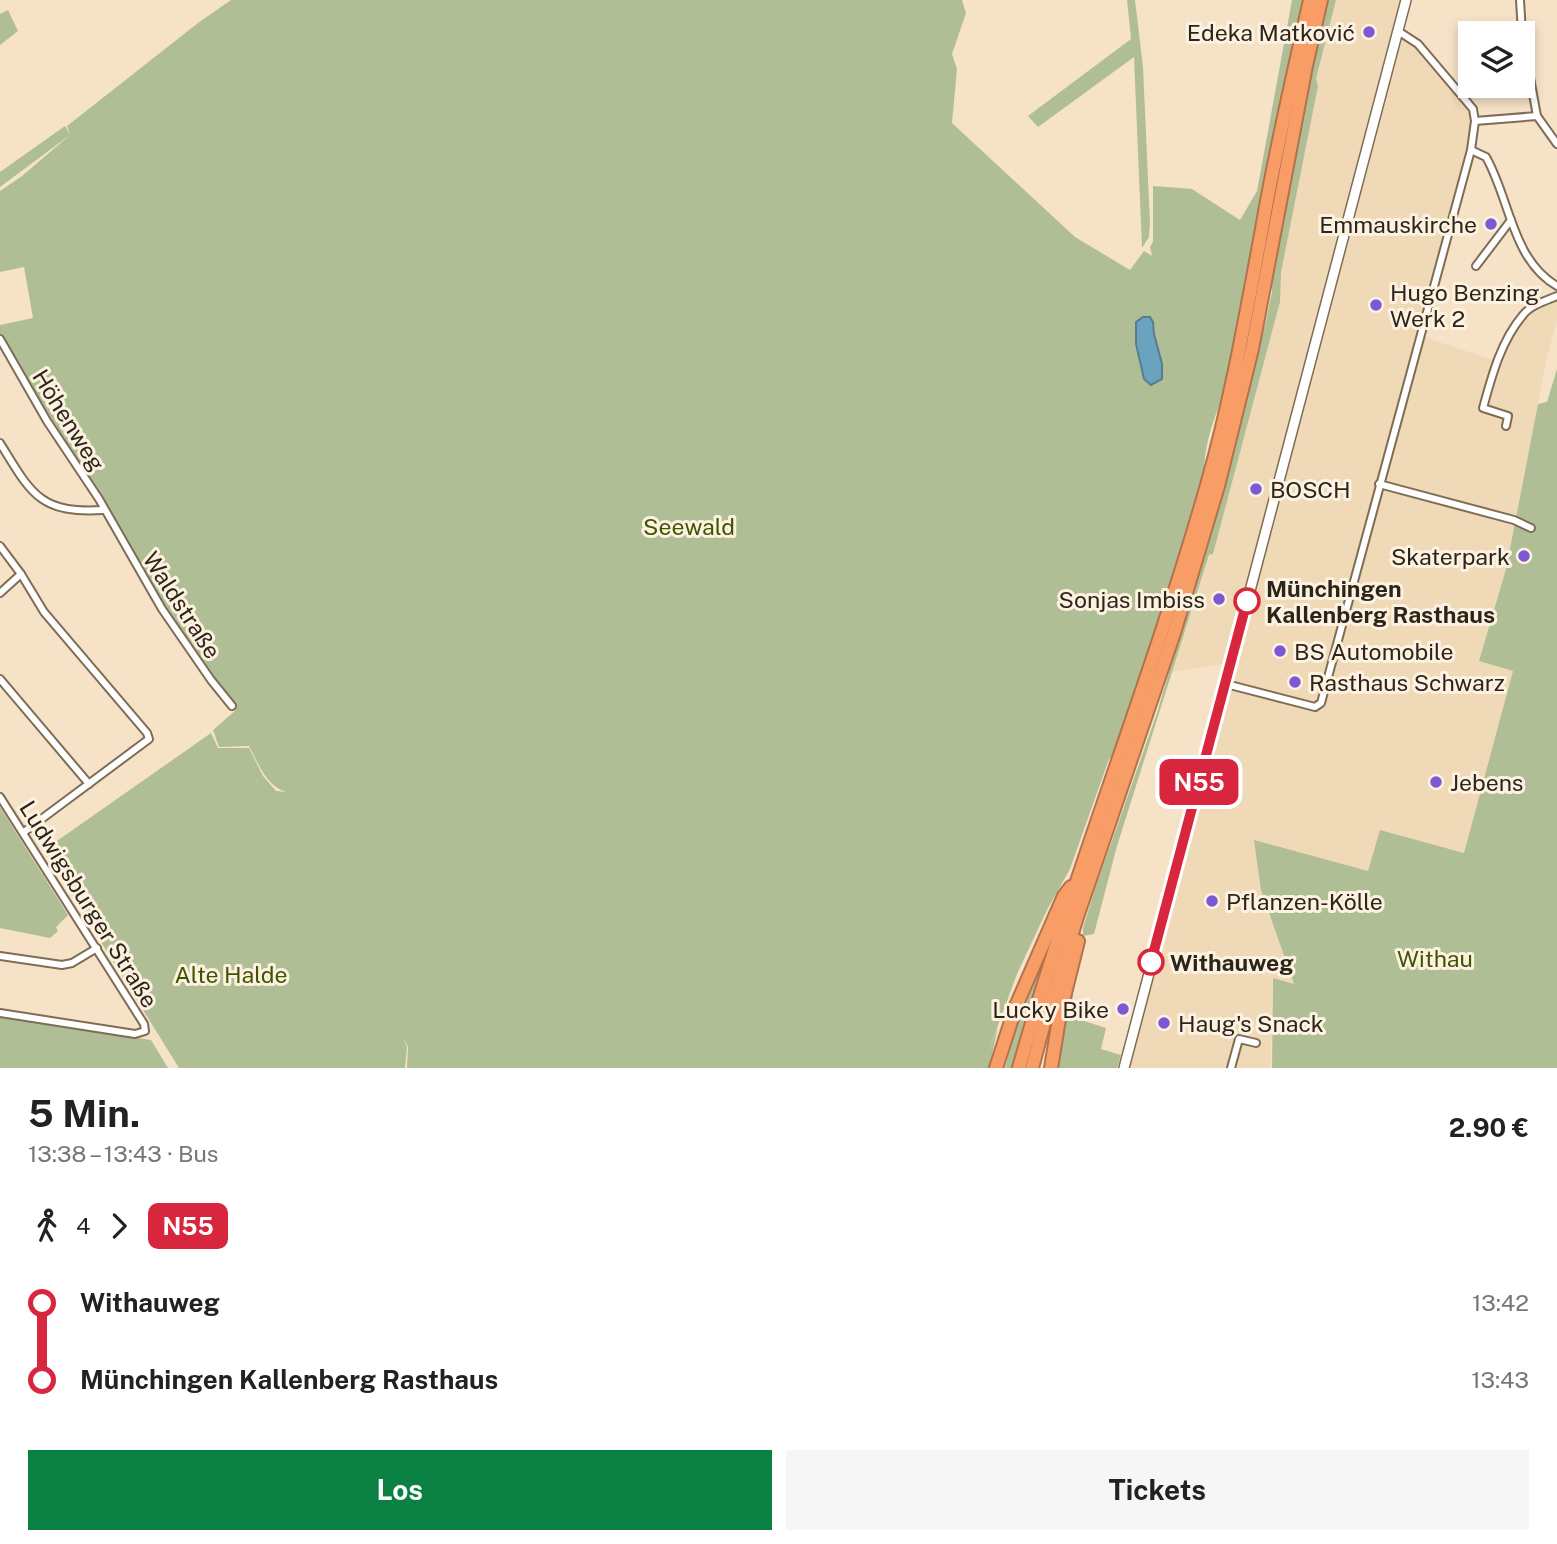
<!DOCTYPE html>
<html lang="de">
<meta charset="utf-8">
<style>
:root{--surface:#fff;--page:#f6f6f6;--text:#222;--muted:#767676;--accent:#0b8043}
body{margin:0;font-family:"Public Sans",sans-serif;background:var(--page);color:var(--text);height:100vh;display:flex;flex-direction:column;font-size:26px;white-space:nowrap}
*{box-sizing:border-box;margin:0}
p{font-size:23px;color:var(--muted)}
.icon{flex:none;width:38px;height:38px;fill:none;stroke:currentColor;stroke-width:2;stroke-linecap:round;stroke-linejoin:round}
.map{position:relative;height:1068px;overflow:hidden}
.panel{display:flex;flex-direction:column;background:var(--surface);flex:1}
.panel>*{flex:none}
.badge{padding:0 14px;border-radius:10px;font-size:24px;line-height:46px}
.tools{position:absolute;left:1458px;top:21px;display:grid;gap:14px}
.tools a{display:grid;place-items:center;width:77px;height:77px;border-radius:0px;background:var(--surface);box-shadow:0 4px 10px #0003;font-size:35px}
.map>.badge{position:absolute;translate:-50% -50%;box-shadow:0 0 0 4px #fff}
.legs{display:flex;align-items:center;gap:10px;height:77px;padding:0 28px;font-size:23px}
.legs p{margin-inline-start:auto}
.headline{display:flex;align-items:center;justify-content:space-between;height:119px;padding:0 28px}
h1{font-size:38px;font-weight:700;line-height:52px}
.cta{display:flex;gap:14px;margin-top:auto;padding:14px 28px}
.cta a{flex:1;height:80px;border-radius:0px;background:var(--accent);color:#fff;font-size:28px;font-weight:700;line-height:80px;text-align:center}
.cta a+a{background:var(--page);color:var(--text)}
ul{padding:0 28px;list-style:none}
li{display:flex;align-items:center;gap:24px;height:77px;font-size:26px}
li i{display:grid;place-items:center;width:10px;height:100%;margin:0 9px;background:currentColor}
li i::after{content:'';width:18px;height:18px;margin:-9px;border:5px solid;border-radius:50%;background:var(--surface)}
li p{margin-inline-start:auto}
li:first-child i{background:linear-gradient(#0000 50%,currentColor 0)}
li:last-child i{background:linear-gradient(currentColor 50%,#0000 0)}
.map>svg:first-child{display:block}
</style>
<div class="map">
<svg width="1557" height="1068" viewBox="0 0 1557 1068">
<rect width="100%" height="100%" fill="#f6e3c7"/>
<path fill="#f0d9b6" d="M 1336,0 L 1406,0 L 1398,31 L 1418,44 L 1473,109 L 1475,121 L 1421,336 L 1496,361 L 1523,315 L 1557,300 L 1557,320 L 1547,358 L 1506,569 L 1479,661 L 1513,671 L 1464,853 L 1380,830 L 1368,872 L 1261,890 L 1294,984 L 1272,978 L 1271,1068 L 1119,1068 L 1225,664 L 1172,672 L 1210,555 L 1213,554 L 1280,302 L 1280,273 L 1316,79 Z"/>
<g fill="#b0be96" fill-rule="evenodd">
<path d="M 231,0 L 962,0 L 966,13 L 952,54 L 957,69 L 952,123 L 1075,237 L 1130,270 L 1144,251 L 1152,256 L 1150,247 L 1153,242 L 1153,186 L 1192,189 L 1240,220 L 1257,191 L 1292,0 L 1303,0 L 1225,392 C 1213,419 1204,445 1204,475 L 1177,568 L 1117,750 L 1109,759 L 1070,869 L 1047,910 L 1017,974 L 987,1055 L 998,1027 L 989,1068 L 407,1068 L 408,1047 L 403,1037 L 407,1047 L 405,1068 L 179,1068 L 44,850 L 211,733 L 218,748 L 249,748 L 263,776 L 276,791 L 286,792 C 266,786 258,763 249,746 L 219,747 L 213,730 L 236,710 L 185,639 L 0,334 L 0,325 L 33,318 L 24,267 L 0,272 L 0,191 L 22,176 L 70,135 L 0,187 L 0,172 L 65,126 L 70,134 L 67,126 L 198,23 ZM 1153,322 L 1154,334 L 1162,364 L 1162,379 L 1139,363 Z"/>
<path d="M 1127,0 L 1135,0 L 1143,67 L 1150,223 L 1149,237 L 1142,248 L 1134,57 L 1038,127 L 1028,116 L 1131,39 Z"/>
<path d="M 1329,0 L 1336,0 L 1316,79 L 1318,86 L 1281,272 L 1280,302 L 1213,554 L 1209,555 L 1117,846 L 1094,934 L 1083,936 L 1083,928 L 1096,886 L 1157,713 L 1205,550 L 1255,352 L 1265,325 L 1272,292 L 1271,276 L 1282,216 L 1310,76 Z"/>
<path d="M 8,10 L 18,31 L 0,45 L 0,14 Z"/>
<path d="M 1557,369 L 1557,1068 L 1272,1068 L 1273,978 L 1294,984 L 1261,890 L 1254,840 L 1368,871 L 1380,830 L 1464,853 L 1513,671 L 1479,661 L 1506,569 L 1538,404 L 1547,402 Z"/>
<path d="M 0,807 L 68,915 L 56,927 L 58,931 L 50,938 L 0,928 Z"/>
<path d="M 1050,935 L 1012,1068 L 1005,1068 L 1022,1003 Z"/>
<path d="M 1073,992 L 1072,1017 L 1106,1028 L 1101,1049 L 1121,1055 L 1117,1068 L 1056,1068 L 1063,1014 Z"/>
<path d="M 0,1017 L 151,1040 L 168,1068 L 0,1068 Z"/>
</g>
<path fill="#69a3c0" stroke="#577d8e" stroke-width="2" d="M 1143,317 L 1150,317 L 1153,322 L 1154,334 L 1162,364 L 1162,379 L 1151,385 L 1144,379 L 1136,344 L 1136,322 Z"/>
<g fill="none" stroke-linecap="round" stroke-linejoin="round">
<defs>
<g id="street">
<path d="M 1520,0 L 1522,33"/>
<path d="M 1522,34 L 1537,116 L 1557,144"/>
<path d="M 1475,121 L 1537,116"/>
<path d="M 1471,150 L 1486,157 C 1510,199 1512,260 1557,286"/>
<path d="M 1476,266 L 1511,220"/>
<path d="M 0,339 L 47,421 L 99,499 L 162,609 L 211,680 L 232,706"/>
<path d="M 1506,426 L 1508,416 L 1483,408 C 1492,375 1501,341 1523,315 C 1531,305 1545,301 1557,296"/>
<path d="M 0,443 C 31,493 39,514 103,510"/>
<path d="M 1379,484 L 1514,520 L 1531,528"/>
<path d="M 0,546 L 21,574 L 44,612 L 147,733 L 149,739 L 24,832"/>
<path d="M 0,593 L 21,574"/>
<path d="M 0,679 L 89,784"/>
<path d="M 1226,684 L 1315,707 L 1321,703 L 1471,150 L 1475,121 L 1473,109 L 1418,44 L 1398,31"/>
<path d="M 0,797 L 144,1024 L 145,1031 L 135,1034 L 0,1013"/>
<path d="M 0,956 L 62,965 L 72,963 L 97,948"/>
<path d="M 1231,1068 L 1239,1039 L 1256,1043"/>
</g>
<path id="secondary" d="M 1124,1068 L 1406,0"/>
<g id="highway">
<path d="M 996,1068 L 1016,1006 L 1064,896 L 1071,887"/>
<path d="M 1019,1068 C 1074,871 1151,682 1207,485 C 1231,401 1246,315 1262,229 C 1275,152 1293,76 1310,0"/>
<path d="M 1032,1068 L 1044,1023 L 1077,917 L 1174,633 L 1218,486 L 1252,349 L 1306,66 L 1321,0"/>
<path d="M 1051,1068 L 1060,1013 L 1078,941"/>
</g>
</defs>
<use href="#street" stroke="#7e6d54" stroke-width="10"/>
<use href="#secondary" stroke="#7e6d54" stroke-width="12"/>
<use href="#highway" stroke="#b1734c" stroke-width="16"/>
<use href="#street" stroke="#fff" stroke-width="6"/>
<use href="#secondary" stroke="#fff" stroke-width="9"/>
<use href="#highway" stroke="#f99d67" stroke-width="12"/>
</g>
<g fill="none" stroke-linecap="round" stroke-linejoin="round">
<defs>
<path id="line-1" d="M 1151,962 L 1247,601"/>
</defs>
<use href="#line-1" stroke="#fff" stroke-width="16"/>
<use href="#line-1" stroke="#d7263d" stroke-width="10"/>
</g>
<g fill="#7c58d2" stroke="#fdf2e1" stroke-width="2.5">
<circle cx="1369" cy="32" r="7"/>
<circle cx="1491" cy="224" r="7"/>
<circle cx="1376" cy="305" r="7"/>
<circle cx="1256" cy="489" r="7"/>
<circle cx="1524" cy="556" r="7"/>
<circle cx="1219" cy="599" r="7"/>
<circle cx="1280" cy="651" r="7"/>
<circle cx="1295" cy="682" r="7"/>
<circle cx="1436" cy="782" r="7"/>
<circle cx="1212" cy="901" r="7"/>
<circle cx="1123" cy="1009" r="7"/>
<circle cx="1164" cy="1023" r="7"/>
</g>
<g fill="#fff" stroke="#d7263d" stroke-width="3.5">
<circle cx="1247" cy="601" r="12"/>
<circle cx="1151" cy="962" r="12"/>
</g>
<g text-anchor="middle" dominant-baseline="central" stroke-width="6" stroke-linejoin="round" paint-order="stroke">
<g font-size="23" fill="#2c251a" stroke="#fdf2e1" text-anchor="start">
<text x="1355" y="32" text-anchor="end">Edeka Matković</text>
<text x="1477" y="224" text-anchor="end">Emmauskirche</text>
<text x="1390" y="292">Hugo Benzing<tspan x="1390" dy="26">Werk 2</tspan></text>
<text x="1270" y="489">BOSCH</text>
<text x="1510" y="556" text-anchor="end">Skaterpark</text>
<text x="1205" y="599" text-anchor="end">Sonjas Imbiss</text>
<text x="1294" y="651">BS Automobile</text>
<text x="1309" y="682">Rasthaus Schwarz</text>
<text x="1450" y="782">Jebens</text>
<text x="1226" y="901">Pflanzen-Kölle</text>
<text x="1109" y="1009" text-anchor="end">Lucky Bike</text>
<text x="1178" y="1023">Haug's Snack</text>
</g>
<g font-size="23" fill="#2c251a" stroke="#fdf2e1">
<text transform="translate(69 420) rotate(58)">Höhenweg</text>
<text transform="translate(182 605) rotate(57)">Waldstraße</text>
<text transform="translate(89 904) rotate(58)">Ludwigsburger Straße</text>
</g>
<g font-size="23" fill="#415400" stroke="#fdf2e1">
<text x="689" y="526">Seewald</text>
<text x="1435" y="958">Withau</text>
<text x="231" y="974">Alte Halde</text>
</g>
<g font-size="23" font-weight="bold" fill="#2c251a" stroke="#fdf2e1" text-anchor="start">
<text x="1266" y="588">Münchingen<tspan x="1266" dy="26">Kallenberg Rasthaus</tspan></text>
<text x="1170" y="962">Withauweg</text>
</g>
</g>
</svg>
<div class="tools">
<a><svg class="icon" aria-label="layers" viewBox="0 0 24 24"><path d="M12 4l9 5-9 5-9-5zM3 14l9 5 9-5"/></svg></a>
</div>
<b class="badge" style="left:1199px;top:782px;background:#d7263d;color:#fff">N55</b>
</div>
<section class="panel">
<div class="headline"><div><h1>5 Min.</h1><p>13:38 – 13:43 · Bus</p></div><b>2.90 €</b></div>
<div class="legs"><svg class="icon" aria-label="walk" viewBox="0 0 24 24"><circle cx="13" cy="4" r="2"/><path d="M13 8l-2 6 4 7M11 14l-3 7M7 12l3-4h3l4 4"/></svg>4<svg class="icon" aria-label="forward" viewBox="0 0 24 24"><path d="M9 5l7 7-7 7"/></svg><b class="badge" style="background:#d7263d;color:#fff">N55</b></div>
<ul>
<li><i style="color:#d7263d"></i><b>Withauweg</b><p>13:42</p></li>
<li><i style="color:#d7263d"></i><b>Münchingen Kallenberg Rasthaus</b><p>13:43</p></li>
</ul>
<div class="cta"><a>Los</a><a>Tickets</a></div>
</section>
